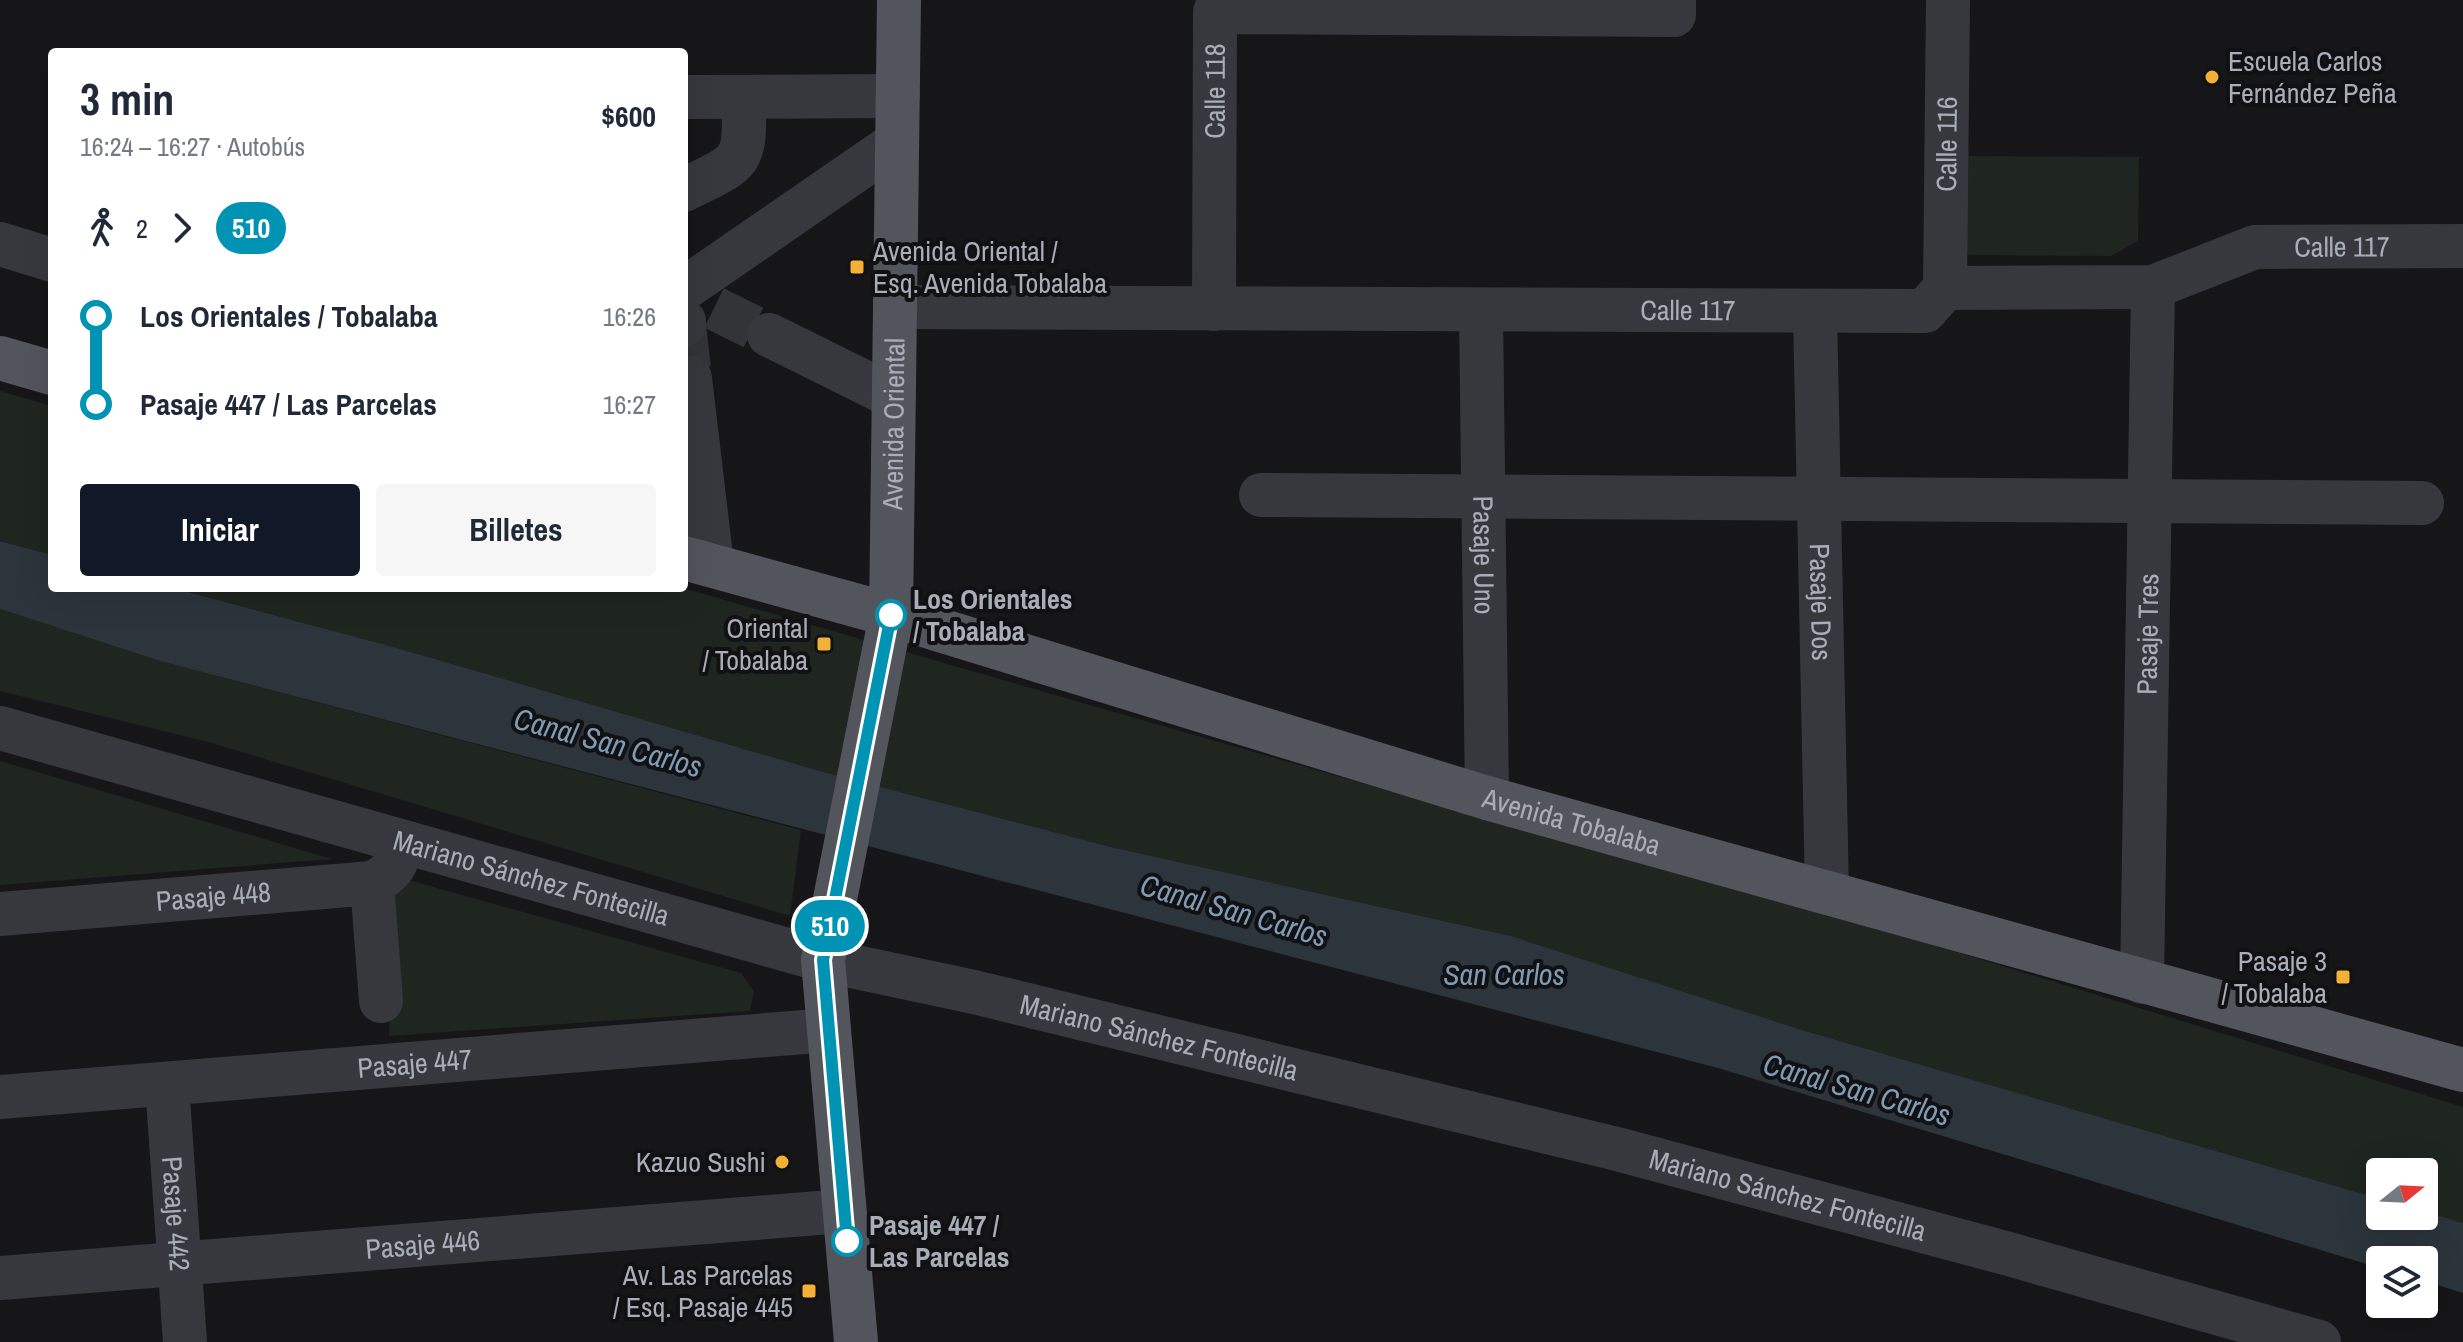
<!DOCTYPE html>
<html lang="es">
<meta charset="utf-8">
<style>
:root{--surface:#fff;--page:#f6f6f7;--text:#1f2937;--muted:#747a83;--accent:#111827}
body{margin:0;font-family:"Archivo Narrow",sans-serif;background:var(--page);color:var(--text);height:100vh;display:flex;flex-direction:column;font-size:30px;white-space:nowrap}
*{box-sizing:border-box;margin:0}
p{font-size:26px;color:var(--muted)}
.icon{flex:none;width:44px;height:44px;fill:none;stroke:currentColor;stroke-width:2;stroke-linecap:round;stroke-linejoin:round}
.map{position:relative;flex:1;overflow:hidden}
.panel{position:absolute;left:48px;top:48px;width:640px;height:544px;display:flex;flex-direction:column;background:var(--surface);border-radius:8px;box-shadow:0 8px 32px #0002}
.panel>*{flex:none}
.badge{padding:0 16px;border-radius:26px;font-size:28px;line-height:52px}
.needle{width:52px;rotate:72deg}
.buttons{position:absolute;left:2366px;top:1158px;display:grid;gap:16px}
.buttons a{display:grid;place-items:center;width:72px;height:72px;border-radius:8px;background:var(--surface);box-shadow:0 8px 32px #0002;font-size:40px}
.map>.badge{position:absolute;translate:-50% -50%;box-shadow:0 0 0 4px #fff}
.legs{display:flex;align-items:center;gap:12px;height:88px;padding:0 32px;font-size:26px}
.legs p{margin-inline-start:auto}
.head{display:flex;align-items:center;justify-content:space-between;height:136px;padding:0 32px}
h1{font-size:44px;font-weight:700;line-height:60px}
.primary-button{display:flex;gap:16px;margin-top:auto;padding:16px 32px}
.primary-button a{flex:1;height:92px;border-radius:8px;background:var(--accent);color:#fff;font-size:32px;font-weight:700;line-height:92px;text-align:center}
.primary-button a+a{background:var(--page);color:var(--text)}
ul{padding:0 32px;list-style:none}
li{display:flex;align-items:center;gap:28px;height:88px;font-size:30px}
li i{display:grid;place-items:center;width:12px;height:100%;margin:0 10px;background:currentColor}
li i::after{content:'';width:20px;height:20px;margin:-10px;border:6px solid;border-radius:50%;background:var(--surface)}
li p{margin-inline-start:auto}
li:first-child i{background:linear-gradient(#0000 50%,currentColor 0)}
li:last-child i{background:linear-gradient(currentColor 50%,#0000 0)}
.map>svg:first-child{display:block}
</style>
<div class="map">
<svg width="2463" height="1342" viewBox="0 0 2463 1342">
<rect width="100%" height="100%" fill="#161618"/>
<g fill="#1e261f">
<path d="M 1964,156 L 2139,157 L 2138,241 L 2111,256 L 1963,255 Z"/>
<path d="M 0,391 L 52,406 L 52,555 L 0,541 Z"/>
<path d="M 173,588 L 683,588 L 1452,809 L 1803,905 L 2463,1107 L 2463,1223 L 2424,1211 L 2424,1172 L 2380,1172 L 2380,1199 L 1802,1030 L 1511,936 L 1111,847 L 827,773 L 397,648 Z"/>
<path d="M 0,609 L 160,661 L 801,830 L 790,916 L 208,742 L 0,691 Z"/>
<path d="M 0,761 L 332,859 L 0,885 Z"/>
<path d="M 394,876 L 741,973 L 754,991 L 750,1011 L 389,1036 Z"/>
</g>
<path fill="#2c353c" d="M 0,541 L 52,555 L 52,588 L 173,588 L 397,648 L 827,773 L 1111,847 L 1511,936 L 1802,1030 L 2380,1199 L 2380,1216 L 2424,1216 L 2424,1211 L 2463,1223 L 2463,1293 L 2424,1281 L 2424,1260 L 2380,1260 L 2380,1268 L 1718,1068 L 160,661 L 0,609 Z"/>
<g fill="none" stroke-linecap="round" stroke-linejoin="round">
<g stroke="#333438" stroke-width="44" stroke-dasharray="44 22" stroke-linecap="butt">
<path d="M 714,308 L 769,335"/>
<path d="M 684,325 L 690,378"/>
</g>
<g stroke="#37383d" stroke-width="44">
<path d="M 684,97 L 898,96"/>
<path d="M 684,190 C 742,161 747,165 743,97"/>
<path d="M 0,244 L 52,260"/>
<path id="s1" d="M 1945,288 L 1948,0"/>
<path d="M 684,289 L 897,142"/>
<path id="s2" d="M 896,307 L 1925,311 L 1945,288 L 2153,287 L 2255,247 L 2463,246"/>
<path id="s3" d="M 1214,309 L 1215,12 L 1674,15 L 1674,0"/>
<path id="s4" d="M 1481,311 L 1487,798"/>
<path id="s5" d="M 1815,312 L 1827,893"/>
<path d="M 684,321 L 684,325"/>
<path d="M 769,335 L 894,397"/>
<path d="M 690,378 L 712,565"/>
<path d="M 1261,495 L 2422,503"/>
<path id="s6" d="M 0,728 L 823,960 L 974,992 L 1617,1149 L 2009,1254 L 2319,1342"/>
<path d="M 372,883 L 381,1001"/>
<path id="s7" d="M 0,914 L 372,883 C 394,872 396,866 402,843"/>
<path id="s8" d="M 2142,982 L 2153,287"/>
<path id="s9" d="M 167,1084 L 185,1342"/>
<path id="s10" d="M 0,1097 L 829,1030"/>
<path id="s11" d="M 0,1278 L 844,1211"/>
</g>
<g stroke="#53555c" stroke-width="44">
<path d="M 0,358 L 52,373"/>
<path id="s12" d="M 684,558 L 891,615 L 1487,798 L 2463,1070"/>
<path id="s13" d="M 856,1342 L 823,960 L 891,615 L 899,0"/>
</g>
</g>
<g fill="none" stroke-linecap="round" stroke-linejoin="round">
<defs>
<path id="line-1" d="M 847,1241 L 823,960 L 891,615"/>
</defs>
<use href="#line-1" stroke="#fff" stroke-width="18"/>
<use href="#line-1" stroke="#0093b3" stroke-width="12"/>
</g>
<g fill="#f2b134" stroke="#111113" stroke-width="3">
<circle cx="2212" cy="77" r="8"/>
<rect x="849" y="259" width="16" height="16" rx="4"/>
<rect x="816" y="636" width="16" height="16" rx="4"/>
<rect x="2335" y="969" width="16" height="16" rx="4"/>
<circle cx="782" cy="1162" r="8"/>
<rect x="801" y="1283" width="16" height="16" rx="4"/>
</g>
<g fill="#fff" stroke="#0093b3" stroke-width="4">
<circle cx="891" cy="615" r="14"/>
<circle cx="847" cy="1241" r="14"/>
</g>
<g text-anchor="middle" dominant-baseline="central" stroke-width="8" stroke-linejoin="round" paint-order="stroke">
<g font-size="28" fill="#a8adb8" stroke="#111113" text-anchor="end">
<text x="2228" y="61" text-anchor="start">Escuela Carlos<tspan x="2228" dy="32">Fernández Peña</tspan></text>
<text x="873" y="251" text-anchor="start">Avenida Oriental /<tspan x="873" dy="32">Esq. Avenida Tobalaba</tspan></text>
<text x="808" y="628">Oriental<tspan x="808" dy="32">/ Tobalaba</tspan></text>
<text x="2327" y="961">Pasaje 3<tspan x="2327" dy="32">/ Tobalaba</tspan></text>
<text x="766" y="1162">Kazuo Sushi</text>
<text x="793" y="1275">Av. Las Parcelas<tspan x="793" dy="32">/ Esq. Pasaje 445</tspan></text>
</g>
<g font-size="28" fill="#a8adb8" stroke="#111113">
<text stroke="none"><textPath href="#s3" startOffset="218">Calle 118</textPath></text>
<text stroke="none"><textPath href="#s1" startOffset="144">Calle 116</textPath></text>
<text stroke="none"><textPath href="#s2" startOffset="1464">Calle 117</textPath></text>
<text stroke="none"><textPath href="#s2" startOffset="792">Calle 117</textPath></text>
<text stroke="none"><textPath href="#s13" startOffset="926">Avenida Oriental</textPath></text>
<text stroke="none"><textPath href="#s4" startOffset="244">Pasaje Uno</textPath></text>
<text stroke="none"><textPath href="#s5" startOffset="290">Pasaje Dos</textPath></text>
<text stroke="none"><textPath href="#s8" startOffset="348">Pasaje Tres</textPath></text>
<text stroke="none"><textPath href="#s12" startOffset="926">Avenida Tobalaba</textPath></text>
<text stroke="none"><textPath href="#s6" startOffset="552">Mariano Sánchez Fontecilla</textPath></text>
<text stroke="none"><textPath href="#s7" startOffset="214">Pasaje 448</textPath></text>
<text stroke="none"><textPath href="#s6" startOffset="1200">Mariano Sánchez Fontecilla</textPath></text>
<text stroke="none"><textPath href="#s10" startOffset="416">Pasaje 447</textPath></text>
<text stroke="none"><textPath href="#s6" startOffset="1848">Mariano Sánchez Fontecilla</textPath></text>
<text stroke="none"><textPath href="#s9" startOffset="130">Pasaje 442</textPath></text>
<text stroke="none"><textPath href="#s11" startOffset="424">Pasaje 446</textPath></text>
</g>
<g font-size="28" font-weight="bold" fill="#a8adb8" stroke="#111113" text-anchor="start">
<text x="913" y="599">Los Orientales<tspan x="913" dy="32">/ Tobalaba</tspan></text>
<text x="869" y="1225">Pasaje 447 /<tspan x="869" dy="32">Las Parcelas</tspan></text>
</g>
<g font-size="30" font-style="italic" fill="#7f9bb3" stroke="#111113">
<text transform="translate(608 742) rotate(15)">Canal San Carlos</text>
<text transform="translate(1234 910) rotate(16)">Canal San Carlos</text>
<text x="1504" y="974">San Carlos</text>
<text transform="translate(1857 1089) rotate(16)">Canal San Carlos</text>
</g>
</g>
</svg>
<div class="buttons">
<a><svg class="needle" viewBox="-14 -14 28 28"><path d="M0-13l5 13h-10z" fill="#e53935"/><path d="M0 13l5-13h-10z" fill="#747a83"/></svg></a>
<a><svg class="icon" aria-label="layers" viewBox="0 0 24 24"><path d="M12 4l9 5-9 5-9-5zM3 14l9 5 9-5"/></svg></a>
</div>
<b class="badge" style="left:830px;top:926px;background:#0093b3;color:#fff">510</b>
<section class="panel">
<div class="head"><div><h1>3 min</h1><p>16:24 – 16:27 · Autobús</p></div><b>$600</b></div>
<div class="legs"><svg class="icon" aria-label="walk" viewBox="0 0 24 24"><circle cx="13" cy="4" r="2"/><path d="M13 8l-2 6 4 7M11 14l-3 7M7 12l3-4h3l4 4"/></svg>2<svg class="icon" aria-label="forward" viewBox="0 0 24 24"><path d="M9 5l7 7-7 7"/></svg><b class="badge" style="background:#0093b3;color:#fff">510</b></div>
<ul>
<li><i style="color:#0093b3"></i><b>Los Orientales / Tobalaba</b><p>16:26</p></li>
<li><i style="color:#0093b3"></i><b>Pasaje 447 / Las Parcelas</b><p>16:27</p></li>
</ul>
<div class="primary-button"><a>Iniciar</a><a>Billetes</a></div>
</section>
</div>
